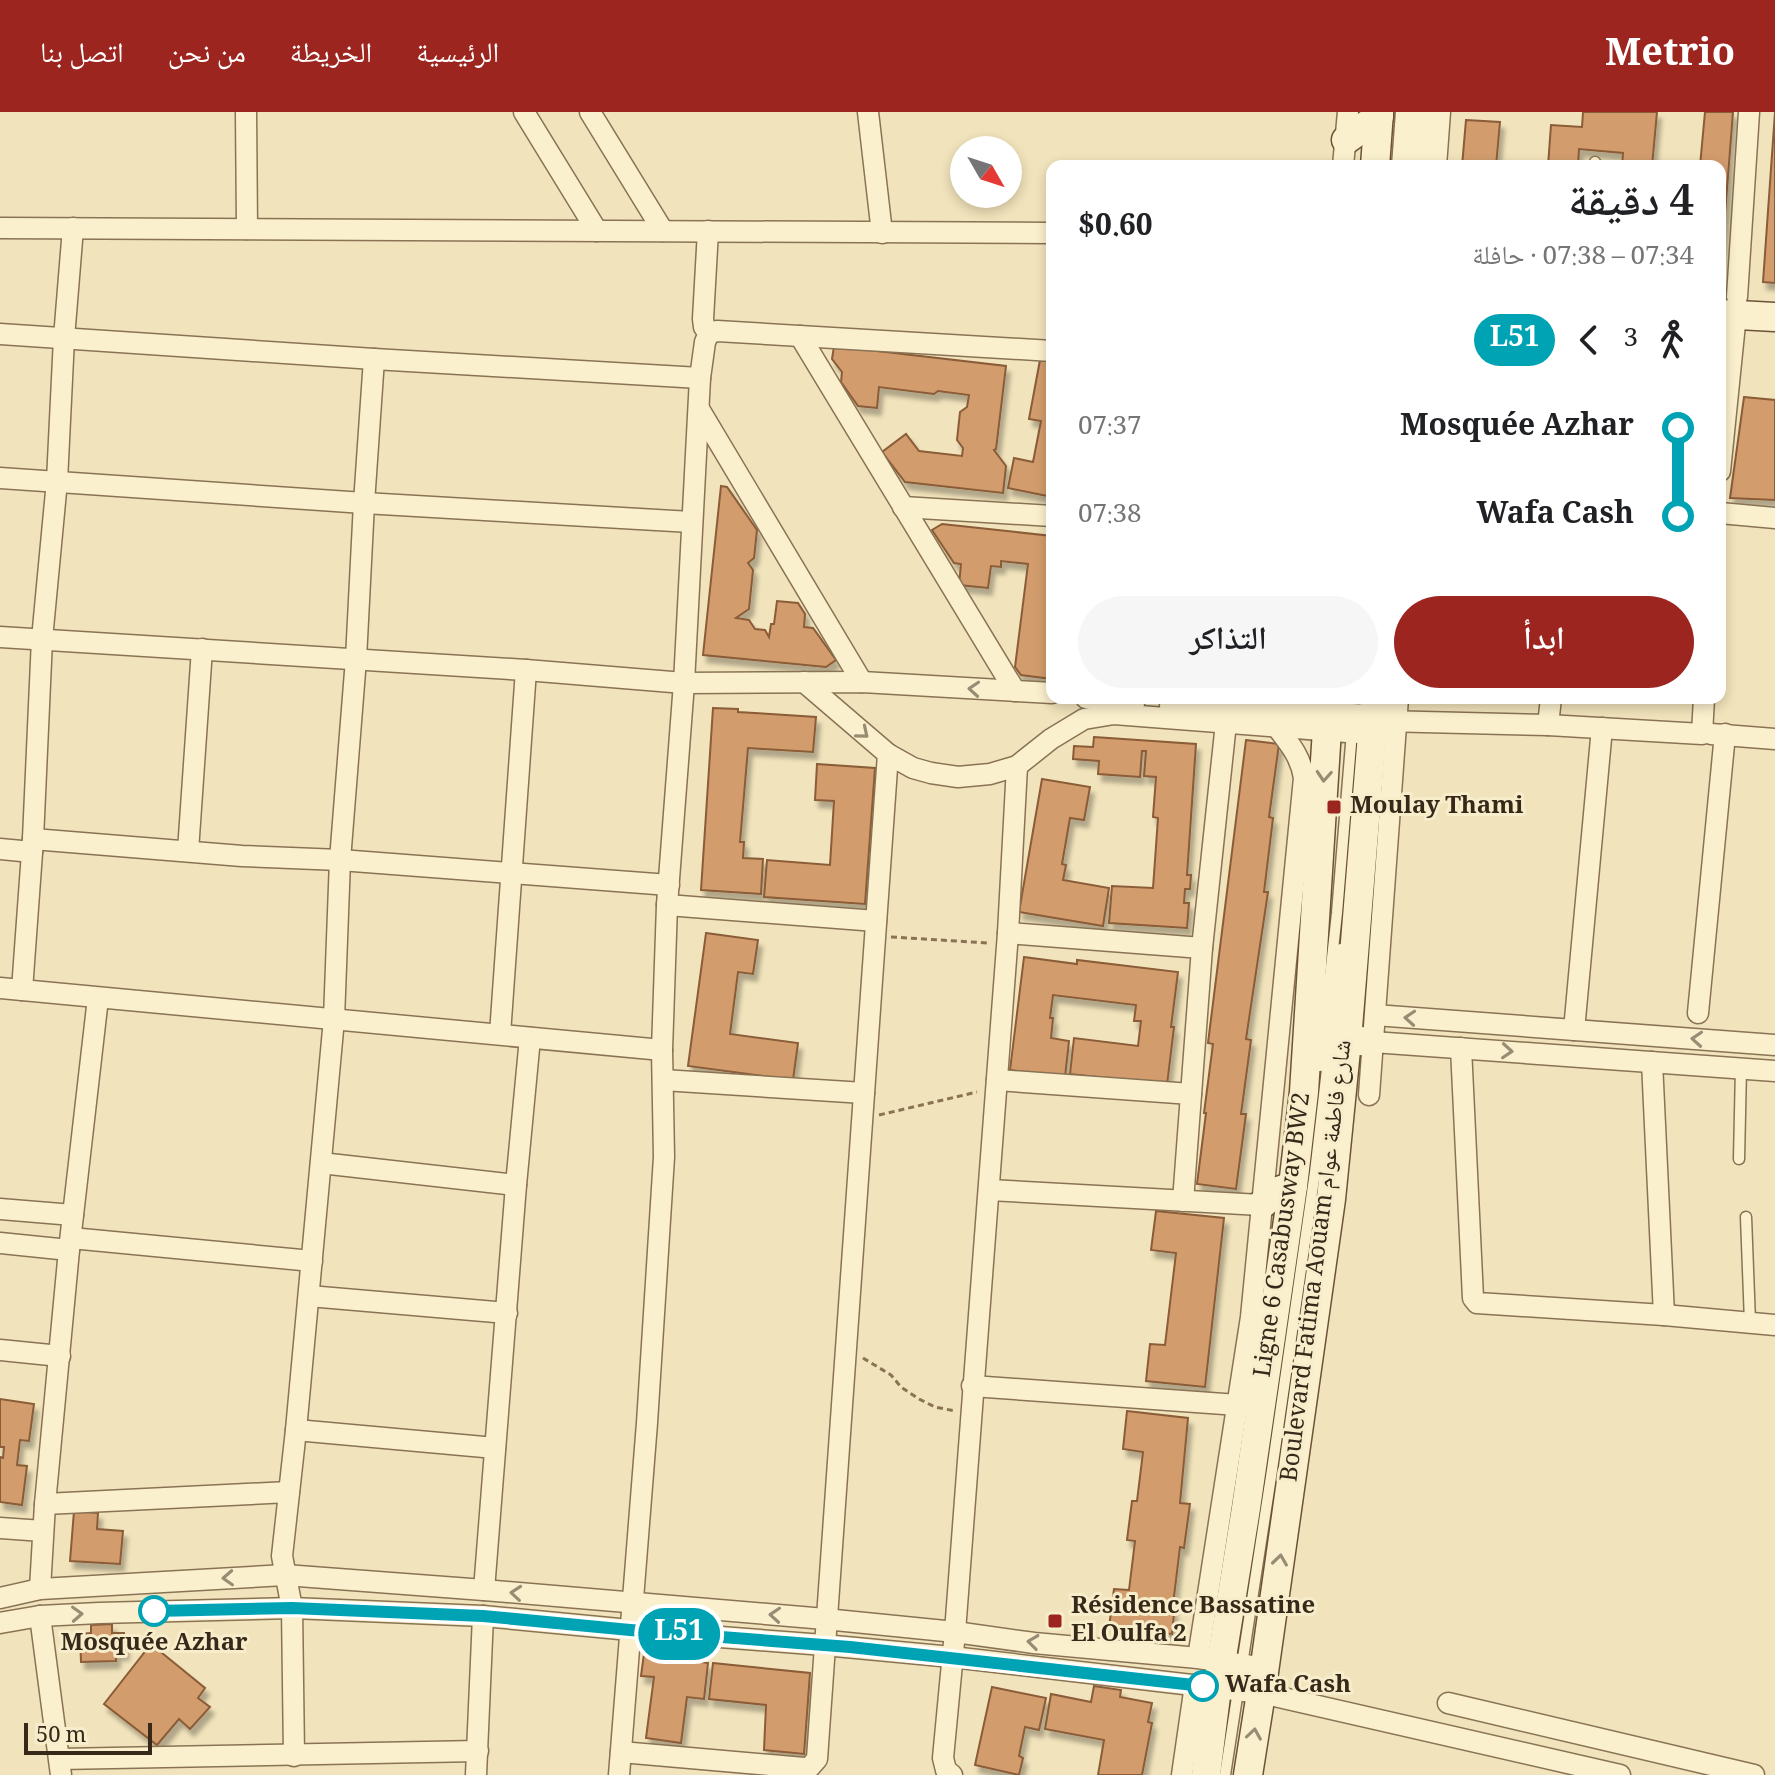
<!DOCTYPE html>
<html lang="ar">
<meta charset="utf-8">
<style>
:root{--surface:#fff;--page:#f6f6f6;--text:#202124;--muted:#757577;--accent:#9c251f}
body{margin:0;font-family:Georgia,"Noto Naskh Arabic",serif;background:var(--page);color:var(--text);direction:rtl;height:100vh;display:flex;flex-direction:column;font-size:30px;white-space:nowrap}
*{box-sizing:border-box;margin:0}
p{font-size:26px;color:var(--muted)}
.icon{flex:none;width:44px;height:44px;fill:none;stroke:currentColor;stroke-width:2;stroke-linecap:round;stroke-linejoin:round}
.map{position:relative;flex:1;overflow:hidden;direction:ltr}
.details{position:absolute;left:1046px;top:48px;width:680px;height:544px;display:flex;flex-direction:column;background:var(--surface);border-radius:16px;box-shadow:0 4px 12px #0003;direction:rtl}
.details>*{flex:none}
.badge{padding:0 16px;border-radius:26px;font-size:28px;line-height:52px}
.needle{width:52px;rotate:129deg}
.fabs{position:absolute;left:950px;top:24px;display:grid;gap:16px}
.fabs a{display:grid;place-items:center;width:72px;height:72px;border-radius:50%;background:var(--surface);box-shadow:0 4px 12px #0003;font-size:40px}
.scale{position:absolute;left:24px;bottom:20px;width:128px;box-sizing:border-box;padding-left:8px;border:4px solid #37291a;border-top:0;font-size:22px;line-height:28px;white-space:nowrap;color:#37291a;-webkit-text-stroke:6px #f8edcb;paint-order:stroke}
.map>.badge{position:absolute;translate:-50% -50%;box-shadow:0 0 0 4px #fff}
.legs{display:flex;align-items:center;gap:12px;height:88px;padding:0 32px;font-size:26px}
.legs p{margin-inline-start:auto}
.headline{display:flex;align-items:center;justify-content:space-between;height:136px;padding:0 32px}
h1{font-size:44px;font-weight:600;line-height:60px}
.cta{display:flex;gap:16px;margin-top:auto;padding:16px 32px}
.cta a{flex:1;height:92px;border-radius:48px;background:var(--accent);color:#fff;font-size:32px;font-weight:600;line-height:92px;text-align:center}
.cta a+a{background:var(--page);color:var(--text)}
ul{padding:0 32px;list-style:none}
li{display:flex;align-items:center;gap:28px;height:88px;font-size:30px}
li i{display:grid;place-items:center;width:12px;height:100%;margin:0 10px;background:currentColor}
li i::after{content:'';width:20px;height:20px;margin:-10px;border:6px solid;border-radius:50%;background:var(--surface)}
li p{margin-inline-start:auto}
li:first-child i{background:linear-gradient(#0000 50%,currentColor 0)}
li:last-child i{background:linear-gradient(currentColor 50%,#0000 0)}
header{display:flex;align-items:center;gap:48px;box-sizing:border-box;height:112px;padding:0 40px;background:var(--accent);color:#fff}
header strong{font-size:38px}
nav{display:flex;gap:44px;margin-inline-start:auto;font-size:28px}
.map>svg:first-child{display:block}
</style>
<header>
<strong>Metrio</strong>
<nav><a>الرئيسية</a><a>الخريطة</a><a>من نحن</a><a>اتصل بنا</a></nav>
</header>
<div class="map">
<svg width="1775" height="1663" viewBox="0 0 1775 1663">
<defs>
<filter id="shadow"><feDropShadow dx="4" dy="7" stdDeviation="2" flood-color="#0004"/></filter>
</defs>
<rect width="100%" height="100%" fill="#f1e3bb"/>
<g fill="#d29c6d" stroke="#8a5c38" stroke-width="2" filter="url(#shadow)">
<path d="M 1583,0 L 1657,0 L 1652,54 L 1622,54 L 1623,41 L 1579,37 L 1578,54 L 1548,54 L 1551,13 L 1582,15 Z"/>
<path d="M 1705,0 L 1733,0 L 1720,166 L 1720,54 L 1700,54 Z"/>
<path d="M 1775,0 L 1775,171 L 1763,170 Z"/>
<path d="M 1466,8 L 1500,10 L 1496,54 L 1462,54 Z"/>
<path d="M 834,234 L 1006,254 L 996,337 L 994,338 L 1006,354 L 1003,381 L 905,370 L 882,340 L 906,322 L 919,339 L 962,344 L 963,336 L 957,328 L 960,300 L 967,295 L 969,283 L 938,279 L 934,282 L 879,275 L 877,296 L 858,294 L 841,270 L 842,260 L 832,247 Z"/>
<path d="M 1040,248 L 1052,250 L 1052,385 L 1008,376 L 1014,346 L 1033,350 L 1041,309 L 1029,307 Z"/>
<path d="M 1744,285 L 1775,288 L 1775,388 L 1730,386 Z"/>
<path d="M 721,374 L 727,375 L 757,418 L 754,446 L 748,451 L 753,458 L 749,497 L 736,506 L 749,508 L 755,517 L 765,518 L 769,525 L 771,512 L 774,512 L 777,489 L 798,491 L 805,502 L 804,515 L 813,516 L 836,548 L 826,555 L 703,543 Z"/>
<path d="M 942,412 L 1052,424 L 1052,567 L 1021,563 L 1015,555 L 1028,452 L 1001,449 L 1001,455 L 991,454 L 988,476 L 959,473 L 961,452 L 954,451 L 932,418 Z"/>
<path d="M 713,596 L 738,597 L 738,600 L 816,605 L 813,640 L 748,636 L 740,730 L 744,730 L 743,746 L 763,747 L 761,782 L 701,778 Z"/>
<path d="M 1094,625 L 1196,632 L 1187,763 L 1191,763 L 1190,777 L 1185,777 L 1184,791 L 1189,791 L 1187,816 L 1109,811 L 1112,774 L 1153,776 L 1158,706 L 1153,705 L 1156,665 L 1144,664 L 1146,639 L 1142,639 L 1140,665 L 1098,662 L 1099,649 L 1073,647 L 1074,634 L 1093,635 Z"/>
<path d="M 1246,628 L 1279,632 L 1269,705 L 1273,706 L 1264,780 L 1268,780 L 1246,927 L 1251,928 L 1241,1002 L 1246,1002 L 1236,1077 L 1197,1072 L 1206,1001 L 1204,1001 L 1213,932 L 1208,931 Z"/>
<path d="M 817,652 L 875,656 L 865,792 L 764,785 L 767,748 L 830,753 L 834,689 L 815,688 Z"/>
<path d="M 1042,667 L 1090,675 L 1084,708 L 1070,706 L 1062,752 L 1066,753 L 1063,768 L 1109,776 L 1103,814 L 1019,800 Z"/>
<path d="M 706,821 L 758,828 L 753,862 L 738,860 L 730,922 L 798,931 L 793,968 L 688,954 Z"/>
<path d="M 1024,845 L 1077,852 L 1077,848 L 1178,860 L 1171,915 L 1174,915 L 1167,973 L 1070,962 L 1074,926 L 1138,934 L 1141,909 L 1134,909 L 1136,893 L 1053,883 L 1050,906 L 1053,906 L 1051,926 L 1069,929 L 1065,965 L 1010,958 Z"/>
<path d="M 1156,1099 L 1224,1106 L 1205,1275 L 1146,1269 L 1150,1232 L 1165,1233 L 1176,1141 L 1151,1138 Z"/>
<path d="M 0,1287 L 34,1292 L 29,1329 L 20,1328 L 17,1353 L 27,1354 L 22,1393 L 0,1390 L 0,1345 L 3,1346 L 4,1335 L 0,1335 Z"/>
<path d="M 1127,1299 L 1188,1306 L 1180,1391 L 1190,1392 L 1184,1436 L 1180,1435 L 1172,1501 L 1174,1501 L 1172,1522 L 1109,1515 L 1114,1477 L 1129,1478 L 1135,1429 L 1127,1428 L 1132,1389 L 1137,1389 L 1143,1340 L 1123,1337 Z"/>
<path d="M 74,1399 L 98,1401 L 97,1417 L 123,1419 L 120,1452 L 70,1449 Z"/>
<path d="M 112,1512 L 112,1521 L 124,1521 L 125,1541 L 116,1541 L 116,1549 L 81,1550 L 80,1522 L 91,1521 L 91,1513 Z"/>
<path d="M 151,1532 L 205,1576 L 198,1586 L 210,1595 L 190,1617 L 179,1607 L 157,1633 L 104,1592 Z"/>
<path d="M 645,1534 L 671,1537 L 670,1546 L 708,1551 L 704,1587 L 687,1585 L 681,1631 L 646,1626 L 654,1565 L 641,1564 Z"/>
<path d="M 713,1551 L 810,1561 L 804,1642 L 764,1638 L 766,1593 L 709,1587 Z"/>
<path d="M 1094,1574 L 1121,1578 L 1120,1585 L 1152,1591 L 1148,1610 L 1152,1611 L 1142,1663 L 1098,1663 L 1104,1628 L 1045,1617 L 1051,1582 L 1091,1590 Z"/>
<path d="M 992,1575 L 1046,1586 L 1039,1618 L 1025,1615 L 1019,1644 L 1023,1646 L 1019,1663 L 975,1653 Z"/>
</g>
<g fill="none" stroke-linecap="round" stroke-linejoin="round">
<defs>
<g id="lane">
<path d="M 1397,54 L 1401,0"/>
<path d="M 1595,54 L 1595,50"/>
<path d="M 1320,954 L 1337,801 L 1352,620"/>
<path d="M 1739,1047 L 1741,956"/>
<path d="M 1746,1105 L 1750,1210"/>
<path d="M 1225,1663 L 1272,1358 L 1315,1060 L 1341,837"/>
</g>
<g id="street">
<path d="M 246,0 L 247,117"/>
<path d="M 524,0 L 597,119"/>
<path d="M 590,0 L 663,119"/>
<path d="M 868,0 L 882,121"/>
<path d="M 1343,54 L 1348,0"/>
<path d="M 1436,54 L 1440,0"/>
<path d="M 0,116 L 1052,121"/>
<path d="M 1737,185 L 1749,0"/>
<path d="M 709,221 L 717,219 L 1052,239"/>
<path d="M 0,222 L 374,247 L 700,266"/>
<path d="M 800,224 L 1015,579"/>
<path d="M 699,297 L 862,570"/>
<path d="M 1720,359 L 1736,202"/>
<path d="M 0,366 L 364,391 L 691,410"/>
<path d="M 903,395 L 1052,404"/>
<path d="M 1720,401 L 1775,406"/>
<path d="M 0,525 L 526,558 L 684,571 L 862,570 L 1052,581"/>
<path d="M 804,570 L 888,642 L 913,656 L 931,661 L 958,665 L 990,662 L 1017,654 L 1051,627 L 1084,607 L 1114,602 L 1372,622"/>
<path d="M 1086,586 L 1134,592"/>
<path d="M 1170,594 L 1374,603"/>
<path d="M 1383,609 L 1548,613 L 1702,622 L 1704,586"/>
<path d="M 1548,613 L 1551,586"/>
<path d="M 1711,622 L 1775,627"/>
<path d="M 33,727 L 242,744 L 340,748 L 669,773"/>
<path d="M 0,737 L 32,740"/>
<path d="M 188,739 L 202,537"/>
<path d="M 667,793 L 876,809"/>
<path d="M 1008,821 L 1202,836"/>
<path d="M 0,876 L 662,938"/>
<path d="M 22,878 L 33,727 L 42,527 L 57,369 L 64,226 L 73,116"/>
<path d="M 1698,901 L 1725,622"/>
<path d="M 1375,903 L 1775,933"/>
<path d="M 1574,918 L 1602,616"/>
<path d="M 500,922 L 526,558"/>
<path d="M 1373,930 L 1775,959"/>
<path d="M 1461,936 L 1473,1186 L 1477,1191 L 1664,1203 L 1775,1213"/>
<path d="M 1652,950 L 1664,1203"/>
<path d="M 663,968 L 864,981"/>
<path d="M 997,968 L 1191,982"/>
<path d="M 1369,983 L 1398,586"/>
<path d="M 321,1051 L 516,1073"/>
<path d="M 989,1078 L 1261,1093"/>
<path d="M 1183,1089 L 1202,836 L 1226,611"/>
<path d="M 0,1097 L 73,1103"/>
<path d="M 71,1126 L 312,1149"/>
<path d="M 0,1131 L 69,1138"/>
<path d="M 309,1184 L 507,1201"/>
<path d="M 0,1238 L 60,1244"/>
<path d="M 972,1274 L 1238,1293"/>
<path d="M 296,1318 L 495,1336"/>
<path d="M 45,1392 L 289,1380"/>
<path d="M 0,1416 L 43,1419"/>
<path d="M 40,1477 L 45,1392 L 69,1138 L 98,886"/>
<path d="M 484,1478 L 516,1073 L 530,926"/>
<path d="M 0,1486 L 40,1477 L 285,1463 L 484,1478 L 825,1507 L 955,1520 L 1034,1531 L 1198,1546 L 1265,1556"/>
<path d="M 40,1504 L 61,1663"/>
<path d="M 0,1511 L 40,1504 L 99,1501 L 292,1496 L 483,1504 L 630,1518 L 824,1533 L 952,1545 L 1261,1581 L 1620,1663"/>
<path d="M 1198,1546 L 1251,1205 L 1304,666 C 1301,645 1289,631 1276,614"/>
<path d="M 1448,1591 L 1754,1663"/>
<path d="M 621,1640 L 804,1656 L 810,1655 L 817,1647 L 888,642"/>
<path d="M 294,1644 L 292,1496 L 282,1444 L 296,1318 L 334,907 L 340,748 L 356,547 L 364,391 L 374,247"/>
<path d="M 60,1647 L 478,1639"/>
<path d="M 476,1663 L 483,1504"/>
<path d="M 619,1663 L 647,1311 L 664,1045 L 662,938 L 667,793 L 684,571 L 700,266 L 705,230 L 709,221 L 704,215 L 703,207 L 708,119"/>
<path d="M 952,1663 L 946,1658 L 943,1646 L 955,1520 L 1008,821 L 1017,654"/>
<path d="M 1182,1663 L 1195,1573"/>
</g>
<g id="secondary">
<path d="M 1346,28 L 1379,4"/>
<path d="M 1375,54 L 1379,0"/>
<path d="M 1414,54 L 1419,0"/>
<path d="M 1720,202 L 1775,205"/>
<path d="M 1347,928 L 1373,930"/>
<path d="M 1261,1093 L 1278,1079 L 1293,1074"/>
<path d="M 1206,1663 L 1217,1576 L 1246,1396 L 1293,1074 L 1304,980 L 1329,586"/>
<path d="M 1248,1663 L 1261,1581 L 1331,1087 L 1347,928 L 1375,586"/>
</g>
</defs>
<use href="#lane" stroke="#897354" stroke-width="13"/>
<use href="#street" stroke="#897354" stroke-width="23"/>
<use href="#secondary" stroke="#6a5337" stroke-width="31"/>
<g stroke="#897354" stroke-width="3" stroke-dasharray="6 4" stroke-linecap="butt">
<path d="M 891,825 L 988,831"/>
<path d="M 879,1003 L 977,980"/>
<path d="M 863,1246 L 891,1263 L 901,1275 L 919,1287 L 935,1295 L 955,1299"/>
</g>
<use href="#lane" stroke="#fbf0ce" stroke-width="10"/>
<use href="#street" stroke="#fbf0ce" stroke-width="20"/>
<use href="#secondary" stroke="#fbf0ce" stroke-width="28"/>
</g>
<defs><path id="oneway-chevron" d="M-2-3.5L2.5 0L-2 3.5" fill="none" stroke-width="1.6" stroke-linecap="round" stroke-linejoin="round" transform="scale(2)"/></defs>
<g stroke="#998c74">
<use href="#oneway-chevron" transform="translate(974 577) rotate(-176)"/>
<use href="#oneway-chevron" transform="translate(863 621) rotate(40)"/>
<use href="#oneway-chevron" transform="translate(1324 664) rotate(94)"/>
<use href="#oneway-chevron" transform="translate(1410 906) rotate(-176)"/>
<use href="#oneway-chevron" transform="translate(1697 927) rotate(-176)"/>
<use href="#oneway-chevron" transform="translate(1507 939) rotate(4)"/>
<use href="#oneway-chevron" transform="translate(1280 1448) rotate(-82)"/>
<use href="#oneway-chevron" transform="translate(228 1466) rotate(177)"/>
<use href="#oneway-chevron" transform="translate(516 1481) rotate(-175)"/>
<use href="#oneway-chevron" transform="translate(77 1502) rotate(-3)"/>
<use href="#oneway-chevron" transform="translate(775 1503) rotate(-176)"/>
<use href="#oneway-chevron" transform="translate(1033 1530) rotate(-173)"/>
<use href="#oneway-chevron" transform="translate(1254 1622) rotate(-81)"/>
</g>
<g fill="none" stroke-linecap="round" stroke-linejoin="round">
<defs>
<path id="line-1" d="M 154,1499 L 292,1496 L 483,1504 L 630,1518 L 850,1535 L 1203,1574"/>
</defs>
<use href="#line-1" stroke="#fff" stroke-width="18"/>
<use href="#line-1" stroke="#00a3b4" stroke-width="12"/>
</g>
<g fill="#9c251f" stroke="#f8edcb" stroke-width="3">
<rect x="1326" y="687" width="16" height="16" rx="4"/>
<rect x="1047" y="1501" width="16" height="16" rx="4"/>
</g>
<g fill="#fff" stroke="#00a3b4" stroke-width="4">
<circle cx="154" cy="1499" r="14"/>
<circle cx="1203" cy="1574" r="14"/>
</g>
<g text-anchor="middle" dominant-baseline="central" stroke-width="6" stroke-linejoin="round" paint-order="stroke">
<g font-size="24" font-weight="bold" fill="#37291a" stroke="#f8edcb" text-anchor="start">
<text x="1350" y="695">Moulay Thami</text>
<text x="1071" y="1495">Résidence Bassatine<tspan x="1071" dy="28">El Oulfa 2</tspan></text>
</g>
<g font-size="24" fill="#37291a" stroke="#f8edcb">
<text transform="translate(1284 1123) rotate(-82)">Ligne 6 Casabusway BW2</text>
<text transform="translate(1318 1149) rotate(-83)">Boulevard Fatima Aouam شارع فاطمة عوام</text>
</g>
<g font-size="24" font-weight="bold" fill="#37291a" stroke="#f8edcb">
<text x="154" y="1532">Mosquée Azhar</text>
<text x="1225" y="1574" text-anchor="start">Wafa Cash</text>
</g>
</g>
</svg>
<div class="fabs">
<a><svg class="needle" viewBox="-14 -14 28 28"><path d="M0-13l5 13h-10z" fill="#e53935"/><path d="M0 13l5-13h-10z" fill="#757577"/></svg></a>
</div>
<div class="scale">50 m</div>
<b class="badge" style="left:679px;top:1522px;background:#00a3b4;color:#fff">L51</b>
<section class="details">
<div class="headline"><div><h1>4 دقيقة</h1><p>07:34 – 07:38 · حافلة</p></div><b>$0.60</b></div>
<div class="legs"><svg class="icon" aria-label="walk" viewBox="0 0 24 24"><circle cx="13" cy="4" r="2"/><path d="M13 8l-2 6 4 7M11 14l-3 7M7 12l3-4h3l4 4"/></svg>3<svg class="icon" aria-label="back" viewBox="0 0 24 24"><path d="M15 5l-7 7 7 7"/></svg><b class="badge" style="background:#00a3b4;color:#fff">L51</b></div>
<ul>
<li><i style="color:#00a3b4"></i><b>Mosquée Azhar</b><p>07:37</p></li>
<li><i style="color:#00a3b4"></i><b>Wafa Cash</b><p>07:38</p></li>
</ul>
<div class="cta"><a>ابدأ</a><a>التذاكر</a></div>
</section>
</div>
